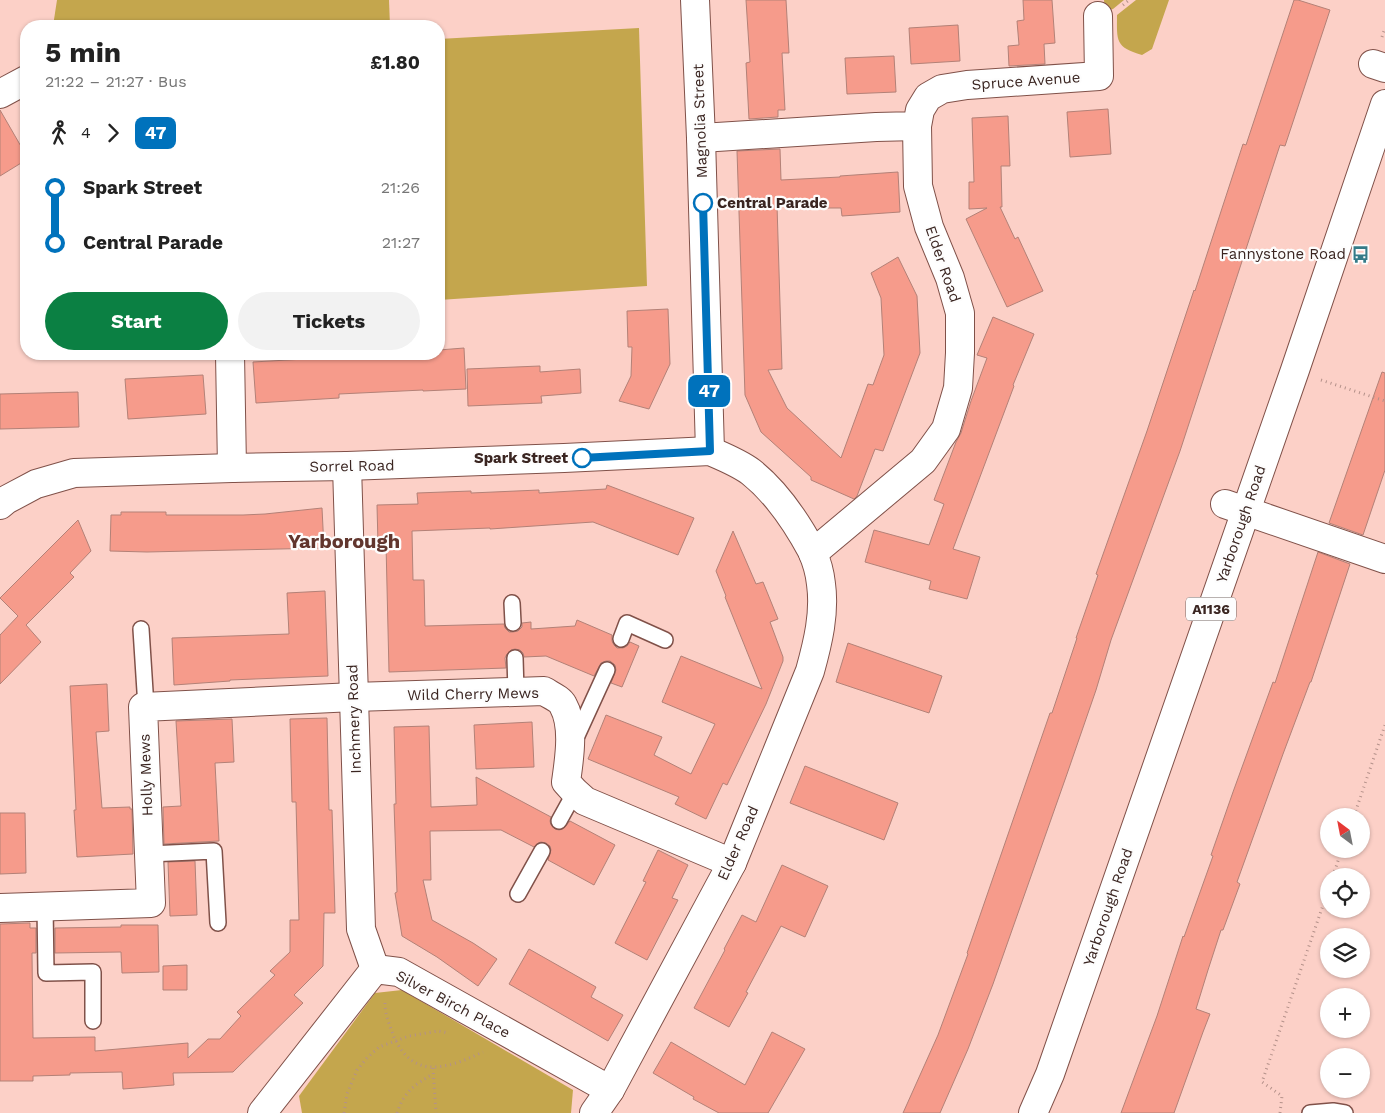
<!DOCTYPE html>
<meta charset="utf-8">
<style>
:root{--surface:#fff;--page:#f2f2f2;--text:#222;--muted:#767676;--accent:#0b8043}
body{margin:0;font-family:"Work Sans",sans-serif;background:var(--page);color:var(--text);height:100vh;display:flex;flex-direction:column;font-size:19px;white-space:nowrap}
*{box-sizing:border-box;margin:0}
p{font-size:16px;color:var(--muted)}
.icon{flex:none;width:28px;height:28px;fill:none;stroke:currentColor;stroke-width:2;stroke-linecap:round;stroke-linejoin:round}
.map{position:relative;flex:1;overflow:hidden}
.side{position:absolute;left:20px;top:20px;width:425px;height:340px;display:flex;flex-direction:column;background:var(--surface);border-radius:20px;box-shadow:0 1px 4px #0004}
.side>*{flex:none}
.badge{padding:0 10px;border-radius:8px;font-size:18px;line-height:32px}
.needle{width:32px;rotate:328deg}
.fabs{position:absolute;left:1320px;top:808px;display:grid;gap:10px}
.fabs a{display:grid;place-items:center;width:50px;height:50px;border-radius:50%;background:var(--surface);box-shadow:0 1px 4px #0004;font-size:25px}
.map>.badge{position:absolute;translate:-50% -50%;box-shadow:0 0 0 2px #fff}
.legs{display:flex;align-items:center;gap:8px;height:55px;padding:0 25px;font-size:16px}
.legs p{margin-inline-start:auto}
.overview{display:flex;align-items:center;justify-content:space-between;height:85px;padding:0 25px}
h1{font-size:28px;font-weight:700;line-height:38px}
.button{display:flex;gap:10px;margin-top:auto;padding:10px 25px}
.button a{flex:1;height:58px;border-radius:30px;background:var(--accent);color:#fff;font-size:20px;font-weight:700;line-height:58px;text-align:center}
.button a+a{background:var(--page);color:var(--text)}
ul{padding:0 25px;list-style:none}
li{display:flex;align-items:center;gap:18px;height:55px;font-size:19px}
li i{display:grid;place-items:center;width:8px;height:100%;margin:0 6px;background:currentColor}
li i::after{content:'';width:12px;height:12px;margin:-6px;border:4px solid;border-radius:50%;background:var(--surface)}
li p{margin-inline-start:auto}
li:first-child i{background:linear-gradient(#0000 50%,currentColor 0)}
li:last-child i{background:linear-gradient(currentColor 50%,#0000 0)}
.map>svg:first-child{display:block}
</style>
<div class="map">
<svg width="1385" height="1113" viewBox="0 0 1385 1113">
<rect width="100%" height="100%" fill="#fcd0c7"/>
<g fill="#c4a64d">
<path d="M 57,0 L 389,0 L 390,26 L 53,26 Z"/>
<path d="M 1104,0 L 1124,0 L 1113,9 L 1105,11 Z"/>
<path d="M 1136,0 L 1169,0 L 1152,49 L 1142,55 C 1115,47 1117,41 1117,15 Z"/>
<path d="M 639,28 L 647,286 L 439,300 L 439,39 Z"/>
<path d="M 402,990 L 573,1090 L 571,1113 L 302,1113 L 299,1096 L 375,993 Z"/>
</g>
<g fill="#f69b8b" stroke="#b38177">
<path d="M 746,0 L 786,0 L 789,53 L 782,53 L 785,110 L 778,110 L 778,117 L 749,119 L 746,63 L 750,62 Z"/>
<path d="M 1023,0 L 1052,0 L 1055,43 L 1044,44 L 1045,64 L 1009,66 L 1008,46 L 1019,45 L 1017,21 L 1024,20 Z"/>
<path d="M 1294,0 L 1298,0 L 1330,10 L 1285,146 L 1280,145 L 1180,451 L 1111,640 L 1096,690 L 1067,774 L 993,984 L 968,1049 L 940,1113 L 903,1113 L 938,1035 L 968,954 L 967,953 L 1050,713 L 1052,713 L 1077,638 L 1076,638 L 1098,575 L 1096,574 L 1147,431 L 1194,290 L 1195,291 L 1243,144 L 1246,145 Z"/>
<path d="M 958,25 L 960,61 L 911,64 L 909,28 Z"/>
<path d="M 894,56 L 896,92 L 847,94 L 845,58 Z"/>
<path d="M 1108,109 L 1111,154 L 1070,157 L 1067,112 Z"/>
<path d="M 0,110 L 26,155 L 26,160 L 0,176 Z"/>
<path d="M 1008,116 L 1010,166 L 1001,166 L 1002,207 L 1000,207 L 1015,239 L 1018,237 L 1043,291 L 1007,307 L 966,219 L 987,208 L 969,209 L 969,182 L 974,182 L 972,118 Z"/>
<path d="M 780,149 L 781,180 L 840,177 L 840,176 L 898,172 L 900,212 L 842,216 L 841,208 L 822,208 L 822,204 L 777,205 L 782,369 L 768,370 L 787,408 L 841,458 L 868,384 L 873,385 L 884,355 L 881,298 L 871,273 L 898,257 L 917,296 L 920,353 L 883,451 L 875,449 L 857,496 L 854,499 L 811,480 L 811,477 L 761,432 L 745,395 L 737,151 Z"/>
<path d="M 668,309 L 670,364 L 649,409 L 619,401 L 631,376 L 632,347 L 628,347 L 627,311 Z"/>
<path d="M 993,317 L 1034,334 L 1013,385 L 1014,386 L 953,549 L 980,557 L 967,599 L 929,589 L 931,581 L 865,562 L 874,530 L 929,545 L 944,504 L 934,500 L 956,442 L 961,433 L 971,401 L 987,358 L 977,355 Z"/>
<path d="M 464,348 L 466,389 L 423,391 L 423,390 L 339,394 L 339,398 L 256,403 L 253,362 L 357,356 L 357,354 L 439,354 L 439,350 Z"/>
<path d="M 540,366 L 540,372 L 580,369 L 581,393 L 541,396 L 542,403 L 468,406 L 467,369 Z"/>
<path d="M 1382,372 L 1385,373 L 1385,470 L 1363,535 L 1329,523 Z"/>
<path d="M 203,375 L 206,414 L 128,419 L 125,379 Z"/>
<path d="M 78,392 L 79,427 L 0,429 L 0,394 Z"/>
<path d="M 607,485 L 694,518 L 678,555 L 593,522 L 490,529 L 490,528 L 412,531 L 413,580 L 424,580 L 425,626 L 504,624 L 505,628 L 509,632 L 513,632 L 518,631 L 522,627 L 522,623 L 531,622 L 531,629 L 575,626 L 577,620 L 612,635 L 612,641 L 614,645 L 617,648 L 623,648 L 627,646 L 630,642 L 639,646 L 622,687 L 611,683 L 616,670 L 615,665 L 610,661 L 606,661 L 601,663 L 594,676 L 546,656 L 524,657 L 523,653 L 520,650 L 515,649 L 511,650 L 507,654 L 505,658 L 506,668 L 389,672 L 386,544 L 378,544 L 377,505 L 418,504 L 417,493 L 471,491 L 471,493 L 539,490 L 539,493 L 606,489 Z"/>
<path d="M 322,508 L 324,548 L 147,552 L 110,551 L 111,515 L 121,515 L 121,512 L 166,512 L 166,515 L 243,515 L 265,514 Z"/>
<path d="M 78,520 L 91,551 L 70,573 L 74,577 L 26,625 L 41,642 L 0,684 L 0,635 L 18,616 L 0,598 Z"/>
<path d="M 733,531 L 756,584 L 763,582 L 778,619 L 770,622 L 783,657 L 783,661 L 766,704 L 727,785 L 723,783 L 706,819 L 675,804 L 679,797 L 588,759 L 606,715 L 662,737 L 654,755 L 691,774 L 715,724 L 662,702 L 681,656 L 762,689 L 725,597 L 726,596 L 716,571 Z"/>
<path d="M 1318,552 L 1350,564 L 1311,682 L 1310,682 L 1283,754 L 1237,882 L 1240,884 L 1223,930 L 1221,930 L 1208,970 L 1196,1009 L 1210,1014 L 1203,1032 L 1174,1113 L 1121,1113 L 1157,1016 L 1183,936 L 1184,937 L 1213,856 L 1211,855 L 1233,792 L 1273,682 L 1275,683 Z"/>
<path d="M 325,591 L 328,676 L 230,680 L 230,681 L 174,685 L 172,638 L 289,634 L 287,593 Z"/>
<path d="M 848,643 L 942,676 L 929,713 L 836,682 Z"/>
<path d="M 107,684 L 109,731 L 96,732 L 102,808 L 130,807 L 130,809 L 132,809 L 133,854 L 77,857 L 74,810 L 76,810 L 70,686 Z"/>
<path d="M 327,718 L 329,810 L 332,810 L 335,913 L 324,913 L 323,966 L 294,995 L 303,1003 L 233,1072 L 173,1073 L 174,1085 L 123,1089 L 122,1072 L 70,1073 L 70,1075 L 33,1076 L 33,1081 L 0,1081 L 0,924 L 30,923 L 30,928 L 36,928 L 36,953 L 32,953 L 33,1038 L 95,1037 L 95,1051 L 188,1043 L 188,1058 L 208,1039 L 220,1039 L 241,1016 L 237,1012 L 275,975 L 270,971 L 290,952 L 290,920 L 299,920 L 296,802 L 292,802 L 290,719 Z"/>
<path d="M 232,719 L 234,762 L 215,763 L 219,841 L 164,844 L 163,807 L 181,806 L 176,721 Z"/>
<path d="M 532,722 L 534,767 L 476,769 L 474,725 Z"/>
<path d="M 429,726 L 431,807 L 477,805 L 476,777 L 551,817 L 550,821 L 551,825 L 555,829 L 559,830 L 563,829 L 570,821 L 615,845 L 594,885 L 548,860 L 551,850 L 550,846 L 546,843 L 541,842 L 538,843 L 534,847 L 501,830 L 430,831 L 431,880 L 423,880 L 432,920 L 473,943 L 497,959 L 478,986 L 437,957 L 402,936 L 395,893 L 397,892 L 394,804 L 396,804 L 394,727 Z"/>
<path d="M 805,766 L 898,803 L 884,840 L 790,803 Z"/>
<path d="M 0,813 L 25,813 L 26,873 L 0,874 Z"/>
<path d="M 658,850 L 688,865 L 672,898 L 678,900 L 647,960 L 615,943 L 646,882 L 643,881 Z"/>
<path d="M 195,861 L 197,915 L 170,916 L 168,862 Z"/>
<path d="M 782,865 L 828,886 L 805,937 L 781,926 L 746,992 L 748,993 L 729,1027 L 694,1008 L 725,950 L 724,949 L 742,915 L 756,922 Z"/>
<path d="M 121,925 L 158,925 L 159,972 L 122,973 L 121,952 L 55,953 L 55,928 L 121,927 Z"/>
<path d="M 529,949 L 596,987 L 591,997 L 623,1015 L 608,1041 L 509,984 Z"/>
<path d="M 187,965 L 187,990 L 163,990 L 163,966 Z"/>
<path d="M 772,1032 L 805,1049 L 768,1113 L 719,1113 L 693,1099 L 694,1097 L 653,1073 L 671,1042 L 745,1085 Z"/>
</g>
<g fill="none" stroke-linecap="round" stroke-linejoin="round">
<defs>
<g id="service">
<path d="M 512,603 L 513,623"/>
<path d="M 141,629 L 146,707"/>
<path d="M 621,639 L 627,623 L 665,640"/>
<path d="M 515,658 L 516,692"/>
<path d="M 575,740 L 607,670"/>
<path d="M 559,821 L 575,792"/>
<path d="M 149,854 L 214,851 L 218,923"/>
<path d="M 518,894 L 542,851"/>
<path d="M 45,906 L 46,973 L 93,972 L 93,1021"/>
<path d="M 1310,1113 L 1333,1111 L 1345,1113"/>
</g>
<g id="minor">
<path d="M 695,0 L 701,138 L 710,451"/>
<path d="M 1373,64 L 1385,68"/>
<path d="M 0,94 L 26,80"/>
<path d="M 701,138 L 876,127 L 917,126 L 920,110 L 928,97 L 942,89 L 967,85 L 1099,76 L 1098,16"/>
<path d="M 230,354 L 232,468"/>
<path d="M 347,466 L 361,929 L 375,969"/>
<path d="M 1225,504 L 1385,559"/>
<path d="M 0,505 L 6,500 L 36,484 L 74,473 L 232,468 L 347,466 L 564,458 L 710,451 C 724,457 739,463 751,472 C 776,492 797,523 812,551 C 816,560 820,574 821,584 C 825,613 818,642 810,671 L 732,863 L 610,1090 L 594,1113"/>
<path d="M 813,553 L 923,461 L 946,429 L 958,388 L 960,353 L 960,313 L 950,278 L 929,227 L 918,186 L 917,126"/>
<path d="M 0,908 L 151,903 L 143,707 L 354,697 L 544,691 C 550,695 560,699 563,705 C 575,726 569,760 566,782 L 575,792 L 585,801 L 732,863"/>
<path d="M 262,1113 L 375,969 L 399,972 L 610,1090"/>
</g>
<path id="primary" d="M 1033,1113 L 1050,1074 L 1295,370 L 1385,104"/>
</defs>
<use href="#service" stroke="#805149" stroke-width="18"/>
<use href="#minor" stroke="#805149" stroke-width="30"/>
<use href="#primary" stroke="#805149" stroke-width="30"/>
<g stroke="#b4918a" stroke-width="3" stroke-dasharray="1 4" stroke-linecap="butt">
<path d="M 1123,5 L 1129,0"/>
<path d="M 1382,37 L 1385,28"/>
<path d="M 1321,380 L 1385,401"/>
<path d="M 1354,816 L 1385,725"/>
<path d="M 1333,876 L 1342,849"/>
<path d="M 385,1003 C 385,1015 390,1026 394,1037 C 414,1081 448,1068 483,1052"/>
<path d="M 433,1068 L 436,1113"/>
<path d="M 344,1113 L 347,1094 L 357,1070 L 367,1058 L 379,1047 L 409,1036 L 438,1031 L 449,1033"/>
<path d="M 397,1113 C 404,1092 414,1085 433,1074"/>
<path d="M 1280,1113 L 1282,1096 L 1262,1082 L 1329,888"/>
</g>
<use href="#service" stroke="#fff" stroke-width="15"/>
<use href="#minor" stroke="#fff" stroke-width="28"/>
<use href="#primary" stroke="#fff" stroke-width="28"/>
</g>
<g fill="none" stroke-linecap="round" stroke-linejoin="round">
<defs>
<path id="line-1" d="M 582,458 L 710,451 L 703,203"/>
</defs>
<use href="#line-1" stroke="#fff" stroke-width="11"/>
<use href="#line-1" stroke="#0072bc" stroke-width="8"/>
</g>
<defs>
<symbol id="bus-bare" viewBox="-9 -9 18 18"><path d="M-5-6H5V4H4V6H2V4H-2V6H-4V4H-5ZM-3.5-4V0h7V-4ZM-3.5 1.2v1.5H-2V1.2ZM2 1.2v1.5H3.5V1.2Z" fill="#357b88" stroke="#fdfdfd" stroke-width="2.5" paint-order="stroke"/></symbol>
</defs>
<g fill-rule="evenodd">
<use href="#bus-bare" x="1348" y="242" width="25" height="25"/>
</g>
<g fill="#fff" stroke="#0072bc" stroke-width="2.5">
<circle cx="703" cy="203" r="9"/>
<circle cx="582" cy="458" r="9"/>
</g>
<g text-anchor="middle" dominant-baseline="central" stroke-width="4.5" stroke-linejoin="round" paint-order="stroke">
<rect fill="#fdfdfd" stroke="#746663" stroke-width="1" x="1186" y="597.5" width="50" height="23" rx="4"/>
<g font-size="14" font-weight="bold" fill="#3a2521">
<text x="1211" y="609">A1136</text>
</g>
<g font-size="15" fill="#3a2521" stroke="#fdfdfd">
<text transform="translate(1026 81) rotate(-4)">Spruce Avenue</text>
<text transform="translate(700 121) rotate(-92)">Magnolia Street</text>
<text transform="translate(943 264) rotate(71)">Elder Road</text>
<text transform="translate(352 466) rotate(-1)">Sorrel Road</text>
<text transform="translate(1241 524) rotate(-71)">Yarborough Road</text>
<text transform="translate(473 694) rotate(-1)">Wild Cherry Mews</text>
<text transform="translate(354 719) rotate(-92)">Inchmery Road</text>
<text transform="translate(146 775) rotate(-92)">Holly Mews</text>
<text transform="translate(738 843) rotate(-66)">Elder Road</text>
<text transform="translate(1108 907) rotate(-71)">Yarborough Road</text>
<text transform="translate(453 1004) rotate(28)">Silver Birch Place</text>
</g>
<g font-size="15" font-weight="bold" fill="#3a2521" stroke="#fdfdfd" text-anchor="start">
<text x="717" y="203">Central Parade</text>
<text x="568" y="458" text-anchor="end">Spark Street</text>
</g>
<g font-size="15" fill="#3a2521" stroke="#fdfdfd" text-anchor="end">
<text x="1346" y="254">Fannystone Road</text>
</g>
<g font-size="20" font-weight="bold" fill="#61352d" stroke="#fdfdfd">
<text x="344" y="541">Yarborough</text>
</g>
</g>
</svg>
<div class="fabs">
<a><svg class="needle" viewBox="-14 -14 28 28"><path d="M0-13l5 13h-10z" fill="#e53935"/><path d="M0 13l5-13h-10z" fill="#767676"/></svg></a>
<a><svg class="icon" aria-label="locate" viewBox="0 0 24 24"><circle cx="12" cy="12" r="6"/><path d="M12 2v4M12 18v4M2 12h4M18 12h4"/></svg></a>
<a><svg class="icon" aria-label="layers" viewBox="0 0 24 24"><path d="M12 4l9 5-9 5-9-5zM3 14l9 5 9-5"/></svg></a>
<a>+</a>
<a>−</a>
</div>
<b class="badge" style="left:709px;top:391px;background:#0072bc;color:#fff">47</b>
<section class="side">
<div class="overview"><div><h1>5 min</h1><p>21:22 – 21:27 · Bus</p></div><b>£1.80</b></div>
<div class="legs"><svg class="icon" aria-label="walk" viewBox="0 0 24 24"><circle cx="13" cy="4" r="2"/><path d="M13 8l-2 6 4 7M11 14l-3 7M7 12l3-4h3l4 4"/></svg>4<svg class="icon" aria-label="forward" viewBox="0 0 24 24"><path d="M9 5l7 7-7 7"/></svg><b class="badge" style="background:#0072bc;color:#fff">47</b></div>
<ul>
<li><i style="color:#0072bc"></i><b>Spark Street</b><p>21:26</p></li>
<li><i style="color:#0072bc"></i><b>Central Parade</b><p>21:27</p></li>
</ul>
<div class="button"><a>Start</a><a>Tickets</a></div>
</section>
</div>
